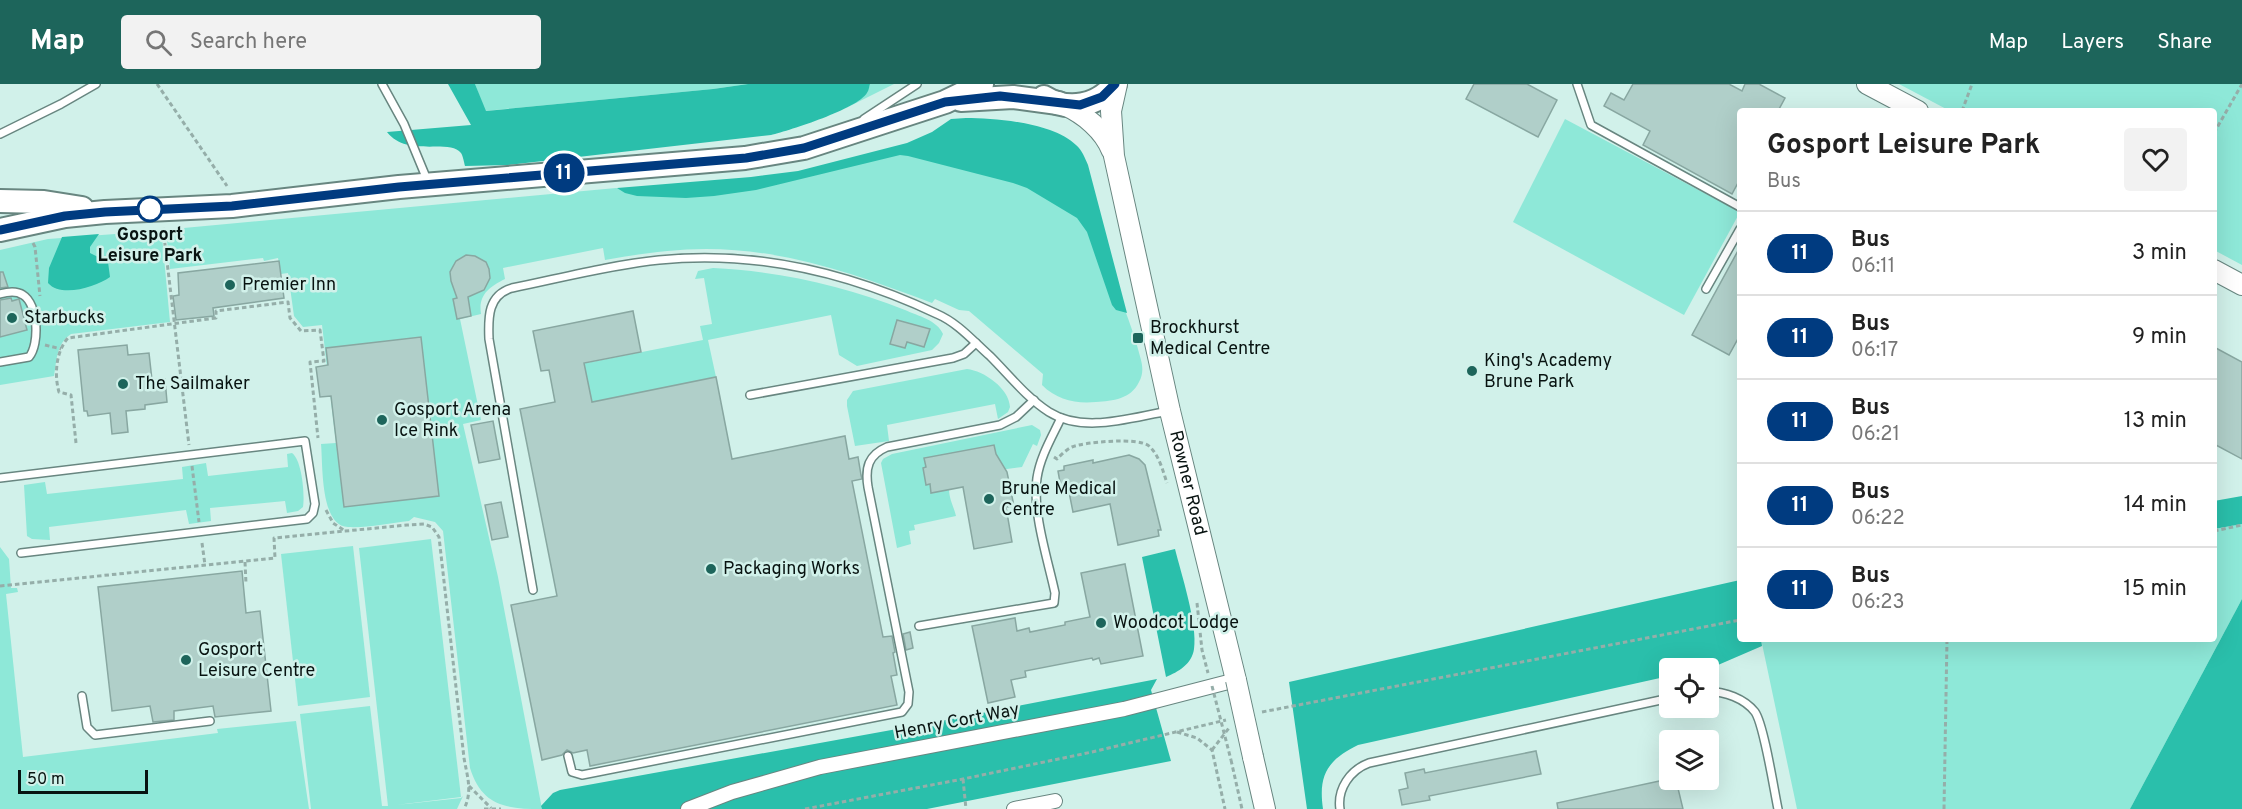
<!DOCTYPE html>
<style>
:root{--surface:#fff;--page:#f2f2f2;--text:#222;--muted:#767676;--line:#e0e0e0;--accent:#1d655b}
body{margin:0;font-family:Overpass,sans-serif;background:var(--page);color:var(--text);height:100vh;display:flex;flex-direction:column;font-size:22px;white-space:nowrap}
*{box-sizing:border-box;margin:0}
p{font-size:20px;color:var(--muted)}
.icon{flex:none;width:33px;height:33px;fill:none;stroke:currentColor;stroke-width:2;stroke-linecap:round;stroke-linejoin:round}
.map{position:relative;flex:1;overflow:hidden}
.sheet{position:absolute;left:1737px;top:24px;width:480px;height:534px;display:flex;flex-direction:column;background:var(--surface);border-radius:6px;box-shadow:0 6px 24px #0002}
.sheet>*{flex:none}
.badge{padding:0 12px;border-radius:20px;font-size:21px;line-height:39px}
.buttons{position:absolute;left:1659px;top:574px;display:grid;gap:12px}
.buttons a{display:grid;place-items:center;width:60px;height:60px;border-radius:6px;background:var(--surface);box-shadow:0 6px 24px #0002;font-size:30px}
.scale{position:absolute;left:18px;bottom:15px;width:130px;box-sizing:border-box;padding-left:6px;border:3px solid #081311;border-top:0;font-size:16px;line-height:21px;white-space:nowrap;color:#081311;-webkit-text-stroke:4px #d1f1ea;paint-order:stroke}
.map>.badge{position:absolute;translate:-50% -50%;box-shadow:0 0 0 3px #fff}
.round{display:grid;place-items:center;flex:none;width:63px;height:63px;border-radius:6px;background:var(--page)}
.head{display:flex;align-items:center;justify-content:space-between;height:102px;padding:0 30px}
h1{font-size:28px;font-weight:700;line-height:45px}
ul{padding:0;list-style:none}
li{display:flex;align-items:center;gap:18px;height:84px;padding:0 30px;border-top:2px solid var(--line)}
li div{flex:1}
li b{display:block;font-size:22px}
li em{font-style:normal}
li .badge{min-width:66px;font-weight:700;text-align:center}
header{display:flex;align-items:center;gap:36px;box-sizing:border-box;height:84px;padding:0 30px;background:var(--accent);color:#fff}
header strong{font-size:28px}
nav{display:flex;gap:33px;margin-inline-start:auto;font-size:21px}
.search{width:420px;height:54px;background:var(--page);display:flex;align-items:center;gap:15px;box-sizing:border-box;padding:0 21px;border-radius:6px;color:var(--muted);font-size:22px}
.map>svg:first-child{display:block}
</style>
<header>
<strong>Map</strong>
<div class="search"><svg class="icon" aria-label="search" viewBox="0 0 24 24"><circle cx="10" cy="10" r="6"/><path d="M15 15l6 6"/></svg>Search here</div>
<nav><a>Map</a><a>Layers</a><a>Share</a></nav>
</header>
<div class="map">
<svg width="2242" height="725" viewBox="0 0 2242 725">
<rect width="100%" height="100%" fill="#d1f1ea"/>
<g fill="#8ee8d8">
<path d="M 475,0 L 748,0 L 713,5 L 485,27 Z"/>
<path d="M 870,0 L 894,0 L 848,23 L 867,9 Z"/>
<path d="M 1899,0 L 2242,0 L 2242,181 L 2214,166 L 2214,27 L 1950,27 Z"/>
<path d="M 1565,35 L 1740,128 L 1684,231 L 1513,138 Z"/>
<path d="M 906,66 C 964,82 1036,95 1084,133 C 1091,138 1094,153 1098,161 C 1114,199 1131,236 1141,276 C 1143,284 1143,291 1139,298 C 1131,315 1113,317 1096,318 C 1076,320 1057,316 1042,301 L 1043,290 L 969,227 L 959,226 L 935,215 L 932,219 C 858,191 786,165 706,165 C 672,165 639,170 605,176 L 603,164 L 503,184 L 505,195 C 489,203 478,211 481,230 L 460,235 L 481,336 L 463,340 L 498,493 L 542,725 C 506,725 482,722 470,684 L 443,447 L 435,438 L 414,433 L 409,437 C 390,439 368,444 348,443 C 320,442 323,381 321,360 L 336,359 L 322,241 L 303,243 L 294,232 L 288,189 L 281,190 L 278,174 L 264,177 L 263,174 L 170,185 L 167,156 L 168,148 L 173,145 L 616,104 L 675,113 Z"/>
<path d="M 142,148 L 145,153 L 162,152 L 170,238 L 71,250 C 56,260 57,276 54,292 L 0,301 L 0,166 L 48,155 Z"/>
<path d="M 713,184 C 778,187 845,202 905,226 C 918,232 937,236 943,250 L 939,259 L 932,266 L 857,282 L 839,271 L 831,231 L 708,256 L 716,293 L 592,318 L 576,281 L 703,256 L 700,242 L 712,240 L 704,194 L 695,195 L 698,187 Z"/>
<path d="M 967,285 C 984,287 1009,304 1010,323 L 1008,328 L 998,335 L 995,320 L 887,341 L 889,357 L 855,362 L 847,322 L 847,316 L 853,307 Z"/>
<path d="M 1032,341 L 1040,346 L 1041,351 L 1037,362 L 1033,360 L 1022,383 L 992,387 L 949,405 C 949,415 954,423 956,432 L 914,441 L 915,446 L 909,447 L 911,460 L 897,464 L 881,379 L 883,375 L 892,370 Z"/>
<path d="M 292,369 C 302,376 305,411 303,423 L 298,427 L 287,429 L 285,417 L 210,424 L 211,437 L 189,440 L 186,426 L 49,443 L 50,456 L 32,455 L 27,452 L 24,401 L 45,398 L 47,410 L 183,395 L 182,383 L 206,379 L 208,392 L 288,383 L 287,370 Z"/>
<path d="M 2242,440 L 2242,515 L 2130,725 L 1797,725 L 1761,555 L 2214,555 L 2214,445 Z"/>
<path d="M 431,455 L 461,713 L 396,721 L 461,714 L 463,712 L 457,725 L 311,725 L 300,630 L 370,622 L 382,722 L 388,722 L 359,464 Z"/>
<path d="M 353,462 L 370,613 L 298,622 L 281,470 Z"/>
<path d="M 0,463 L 9,475 L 11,504 L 17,504 L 18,508 L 6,510 L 23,673 L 218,649 L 217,645 L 296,637 L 309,725 L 0,725 Z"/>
</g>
<g fill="#2abfab">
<path d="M 448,0 L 475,0 L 486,27 L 713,5 L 748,0 L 870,0 C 869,3 869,6 867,9 C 857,25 791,46 771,51 L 508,81 L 465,82 C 464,78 463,72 461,69 C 449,54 407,74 387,48 L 471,41 Z"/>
<path d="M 966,34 C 997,34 1053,39 1076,61 C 1082,66 1085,74 1088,81 L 1127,229 L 1116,226 L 1112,221 L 1087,148 L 1077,134 L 1027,104 L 1013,99 L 908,72 L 900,71 L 756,106 L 714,112 L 686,114 L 637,112 L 625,109 L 617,104 L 751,93 L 798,87 L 907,59 L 932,48 L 951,35 Z"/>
<path d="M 99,150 L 90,163 L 90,169 L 108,178 L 110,193 C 96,203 61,214 48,199 L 49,184 L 62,153 Z"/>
<path d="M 2242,412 L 2242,440 L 2214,445 L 2214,417 Z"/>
<path d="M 1175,465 C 1181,489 1198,541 1194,565 C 1192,580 1178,588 1166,593 L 1142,473 Z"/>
<path d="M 1740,496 L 1740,555 L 1761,555 L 1762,562 L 1718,581 L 1702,585 L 1670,585 L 1669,592 L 1358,661 C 1328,676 1318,690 1323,725 L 1307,725 L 1289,598 Z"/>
<path d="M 2242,515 L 2242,725 L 2130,725 Z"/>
<path d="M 1157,595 L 1151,606 L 1171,677 L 927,725 L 542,725 L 541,722 L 553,709 L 560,706 L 930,639 Z"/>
</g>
<g fill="#b0cfc9" stroke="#88a7a1" stroke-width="1.5">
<path d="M 1474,0 L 1527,0 L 1557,16 L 1538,53 L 1466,15 Z"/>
<path d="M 1633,0 L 1729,0 L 1742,7 L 1745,0 L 1759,0 L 1785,14 L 1778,27 L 1740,27 L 1740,95 L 1732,110 L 1643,61 L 1650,47 L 1604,22 L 1611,9 L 1624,16 Z"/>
<path d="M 1740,163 L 1740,251 L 1729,271 L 1692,251 Z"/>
<path d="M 466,171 L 475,172 L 486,178 L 489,185 L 490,194 L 484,206 L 468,213 L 471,232 L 457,235 L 453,215 L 457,214 L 451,197 L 450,188 L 456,177 Z"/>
<path d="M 279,177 L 284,214 L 213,224 L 214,232 L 176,236 L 173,212 L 179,211 L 178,189 Z"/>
<path d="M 0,188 L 3,188 L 8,203 L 0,204 Z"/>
<path d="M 11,214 L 12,217 L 19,215 L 27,246 L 0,253 L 0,216 Z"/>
<path d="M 633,227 L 641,268 L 584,279 L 592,318 L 716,293 L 732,375 L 845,352 L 849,375 L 858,373 L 861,391 L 862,395 L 852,397 L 883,553 L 892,552 L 895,568 L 893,569 L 897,591 L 891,592 L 897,621 L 590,682 L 587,666 L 573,669 L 567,666 L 562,671 L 542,676 L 511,521 L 557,512 L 520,325 L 555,318 L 549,286 L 541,287 L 533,247 Z"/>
<path d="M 897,236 L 930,245 L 924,263 L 907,258 L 905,264 L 890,260 Z"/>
<path d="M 421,253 L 439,412 L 344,423 L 331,312 L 320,313 L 316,283 L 328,281 L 326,264 Z"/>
<path d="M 127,261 L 128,271 L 149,269 L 152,296 L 165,295 L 167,318 L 145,321 L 145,325 L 126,327 L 128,348 L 112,350 L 110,329 L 88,332 L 87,327 L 84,327 L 78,266 Z"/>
<path d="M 2214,263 L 2242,278 L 2242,375 L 2214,360 Z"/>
<path d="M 493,337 L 500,375 L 479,379 L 471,341 Z"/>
<path d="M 994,361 L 996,370 L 1007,388 L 1014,422 L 1006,423 L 1012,458 L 974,465 L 963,403 L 931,409 L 930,400 L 926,401 L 923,384 L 926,383 L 924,374 Z"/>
<path d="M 1129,371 L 1139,375 L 1145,381 L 1161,446 L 1158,446 L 1159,452 L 1118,461 L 1110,420 L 1073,428 L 1069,408 L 1062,410 L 1058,387 L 1064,386 L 1064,382 L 1093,376 L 1093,379 Z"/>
<path d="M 501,418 L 508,453 L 492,456 L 485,421 Z"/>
<path d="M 1125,480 L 1143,572 L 1101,580 L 1099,574 L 1093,576 L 1092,574 L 1025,587 L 1026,593 L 1011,596 L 1015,613 L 988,619 L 972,542 L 1015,534 L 1017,547 L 1029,544 L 1030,548 L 1065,541 L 1065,538 L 1090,533 L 1081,489 Z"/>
<path d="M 242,487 L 246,529 L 260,527 L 271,627 L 215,633 L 213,622 L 174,627 L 174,636 L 153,638 L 150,622 L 112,627 L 98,503 Z"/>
<path d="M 910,548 L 913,564 L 906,566 L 903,550 Z"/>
<path d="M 1536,667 L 1541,690 L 1429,712 L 1430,716 L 1402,721 L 1399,706 L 1408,704 L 1405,689 L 1424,685 L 1425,689 Z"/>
<path d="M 1664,696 L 1676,696 L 1683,725 L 1558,725 L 1557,719 Z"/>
</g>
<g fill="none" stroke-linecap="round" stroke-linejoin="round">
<defs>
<g id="lane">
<path d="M 382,0 L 404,40 L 428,98"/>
<path d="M 1577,0 L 1591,41 L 1740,123"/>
<path d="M 864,35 L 917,0"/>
<path d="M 0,50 L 61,20 L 96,0"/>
<path d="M 1706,205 L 1740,145"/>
<path d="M 0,210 C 7,208 17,207 23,211 C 38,220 40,260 29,273 L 0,278"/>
<path d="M 750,311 L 953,274 L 964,270 L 976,259"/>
<path d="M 0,394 L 305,357 L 315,420 L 313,429 L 307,435 L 21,469"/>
<path d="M 533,506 L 489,255 C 488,233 488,211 512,204 C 561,194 610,181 659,176 C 756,166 850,189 937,230 C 958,239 973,257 990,272 C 1009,291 1027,314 1049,328 C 1084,350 1132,333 1169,327"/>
<path d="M 919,542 L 1054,519 L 1055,509 C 1048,476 1032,428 1037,394 C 1040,373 1052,353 1061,334"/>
<path d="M 1708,607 C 1725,608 1744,614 1755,628 C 1764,641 1774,706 1778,725"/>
<path d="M 82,612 L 87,643 L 95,651 L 210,637"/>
<path d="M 568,672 L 572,688 L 582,691 L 902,628 L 908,620 L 909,608 L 868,403 C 865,384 868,371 887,363 L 1000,341 L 1016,333 L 1034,316"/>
<path d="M 1340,725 C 1337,705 1350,686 1369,679 L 1670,614"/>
</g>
<g id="street">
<path d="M 688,725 L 732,708 L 820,683 L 1124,625 L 1236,596"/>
<path d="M 1014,725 L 1055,717"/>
</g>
<g id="secondary">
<path id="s1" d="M 1117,0 L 1111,27 L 1114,72 L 1170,327 L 1236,596"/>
<path d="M 1867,0 L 1918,27"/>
<path d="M 1064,21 C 1084,30 1104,46 1112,67"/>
<path d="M 2214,186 L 2242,201"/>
<path d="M 1253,673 L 1265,725"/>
</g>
<g id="primary">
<path d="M 1044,13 C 1068,28 1098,22 1115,0"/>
<path d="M 961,16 L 1013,13 L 1058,19"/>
<path d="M 0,117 L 44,118 L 82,124"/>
<path d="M 0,146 L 65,132 L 105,128 L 232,122 L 399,103 L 745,74 L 804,64 L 945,18 L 982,0"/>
</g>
</defs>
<use href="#lane" stroke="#688680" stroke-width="10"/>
<use href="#street" stroke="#688680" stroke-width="16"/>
<use href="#secondary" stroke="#688680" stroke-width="22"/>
<use href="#primary" stroke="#688680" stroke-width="26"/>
<g stroke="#95aea9" stroke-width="3" stroke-dasharray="4.5 3" stroke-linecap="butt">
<path d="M 157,0 L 227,102"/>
<path d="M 1962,27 L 1972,0"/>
<path d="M 2214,49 L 2242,0"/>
<path d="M 163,144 L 189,361"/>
<path d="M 33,159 L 35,163 L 40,212"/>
<path d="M 45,261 L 61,265"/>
<path d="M 76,359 L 71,311 L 59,308 C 54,291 56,267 68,254 L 216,234 L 216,227 L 288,218 L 290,234 L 301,247 L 320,246 L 324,277 L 310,278 L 318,354"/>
<path d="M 1054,373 L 1057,375 C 1061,371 1067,365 1072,363 C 1084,358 1139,353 1149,362 C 1159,371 1163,387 1167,399"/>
<path d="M 192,382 L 199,438"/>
<path d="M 326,426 L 333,439 L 345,447"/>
<path d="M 2214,447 L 2242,441"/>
<path d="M 202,459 L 205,481"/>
<path d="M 245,478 L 246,500"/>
<path d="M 0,502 L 275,474 L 274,454 L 407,441 L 424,440 L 432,443 L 439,453 L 464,674 C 467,692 473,707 464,725"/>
<path d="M 1197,519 L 1202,566 L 1208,589"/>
<path d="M 1262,628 L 1740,536"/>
<path d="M 1177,648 L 1197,654 L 1212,666 L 1225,725"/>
<path d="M 1212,666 L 1229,644"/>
<path d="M 1231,676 L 1242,725"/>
<path d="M 963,695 L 966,725"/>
<path d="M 469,702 L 491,724"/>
<path d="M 484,725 L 501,725"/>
<path d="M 805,725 L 963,695 L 1092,668 L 1226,636"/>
<path d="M 1944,725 L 1947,555"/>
</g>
<use href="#lane" stroke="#fff" stroke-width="7"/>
<use href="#street" stroke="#fff" stroke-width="14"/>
<use href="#secondary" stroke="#fff" stroke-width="20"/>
<use href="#primary" stroke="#fff" stroke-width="22"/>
<defs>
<path id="secondary-bridge" d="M 1236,596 L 1253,673"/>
</defs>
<use href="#secondary-bridge" stroke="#688680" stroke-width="22" stroke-linecap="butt"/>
<path stroke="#95aea9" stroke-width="3" stroke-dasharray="4.5 3" stroke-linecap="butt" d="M 1212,602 L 1231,676"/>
<use href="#secondary-bridge" stroke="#fff" stroke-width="20"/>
</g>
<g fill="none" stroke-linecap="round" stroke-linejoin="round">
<defs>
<path id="line" d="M 0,146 L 65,132 L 105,128 L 232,122 L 399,103 L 746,74 L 804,64 L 945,18 L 1000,12 L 1080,21 L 1102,13 L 1115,0"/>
</defs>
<use href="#line" stroke="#fff" stroke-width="14"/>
<use href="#line" stroke="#003b80" stroke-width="9"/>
</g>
<circle fill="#fff" stroke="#003b80" stroke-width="3" cx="150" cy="125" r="12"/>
<g fill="#1d655b" stroke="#d1f1ea" stroke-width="2">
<circle cx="230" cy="201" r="6"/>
<circle cx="12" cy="234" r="6"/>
<rect x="1132" y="248" width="12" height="12" rx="3"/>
<circle cx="1472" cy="287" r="6"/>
<circle cx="123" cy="300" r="6"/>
<circle cx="382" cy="336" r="6"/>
<circle cx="989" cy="415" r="6"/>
<circle cx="711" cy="485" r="6"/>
<circle cx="1101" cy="539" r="6"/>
<circle cx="186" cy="576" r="6"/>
</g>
<g text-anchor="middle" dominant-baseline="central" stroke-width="5" stroke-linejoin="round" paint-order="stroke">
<g font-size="18" font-weight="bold" fill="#081311" stroke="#d1f1ea">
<text x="150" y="151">Gosport<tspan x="150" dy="21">Leisure Park</tspan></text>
</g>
<g font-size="18" fill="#081311" stroke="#d1f1ea" text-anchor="start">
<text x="242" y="201">Premier Inn</text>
<text x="24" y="234">Starbucks</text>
<text x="1150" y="244">Brockhurst<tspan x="1150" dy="21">Medical Centre</tspan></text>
<text x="1484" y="277">King's Academy<tspan x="1484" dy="21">Brune Park</tspan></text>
<text x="135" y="300">The Sailmaker</text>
<text x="394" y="326">Gosport Arena<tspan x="394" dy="21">Ice Rink</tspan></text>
<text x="1001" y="405">Brune Medical<tspan x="1001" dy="21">Centre</tspan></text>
<text x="723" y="485">Packaging Works</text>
<text x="1113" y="539">Woodcot Lodge</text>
<text x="198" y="566">Gosport<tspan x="198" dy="21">Leisure Centre</tspan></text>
</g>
<g font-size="18" fill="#081311" stroke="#d1f1ea">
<text stroke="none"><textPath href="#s1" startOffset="408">Rowner Road</textPath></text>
<text transform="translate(957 638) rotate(-11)">Henry Cort Way</text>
</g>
</g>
</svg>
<div class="buttons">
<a><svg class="icon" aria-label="locate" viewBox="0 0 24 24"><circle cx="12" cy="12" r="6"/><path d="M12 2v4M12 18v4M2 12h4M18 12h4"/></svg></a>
<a><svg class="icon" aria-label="layers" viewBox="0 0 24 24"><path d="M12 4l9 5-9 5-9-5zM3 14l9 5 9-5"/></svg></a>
</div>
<div class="scale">50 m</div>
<b class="badge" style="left:564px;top:89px;background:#003b80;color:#fff">11</b>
<section class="sheet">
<div class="head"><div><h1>Gosport Leisure Park</h1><p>Bus</p></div><a class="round"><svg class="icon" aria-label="heart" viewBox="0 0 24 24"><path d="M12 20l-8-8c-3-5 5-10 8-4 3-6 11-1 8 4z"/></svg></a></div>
<ul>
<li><span class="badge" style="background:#003b80;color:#fff">11</span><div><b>Bus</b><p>06:11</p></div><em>3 min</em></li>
<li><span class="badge" style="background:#003b80;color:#fff">11</span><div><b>Bus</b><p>06:17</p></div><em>9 min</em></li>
<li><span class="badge" style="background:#003b80;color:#fff">11</span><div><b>Bus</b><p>06:21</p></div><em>13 min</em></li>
<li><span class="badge" style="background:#003b80;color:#fff">11</span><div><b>Bus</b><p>06:22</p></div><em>14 min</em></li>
<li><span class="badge" style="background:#003b80;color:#fff">11</span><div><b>Bus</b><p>06:23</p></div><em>15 min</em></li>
</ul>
</section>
</div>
